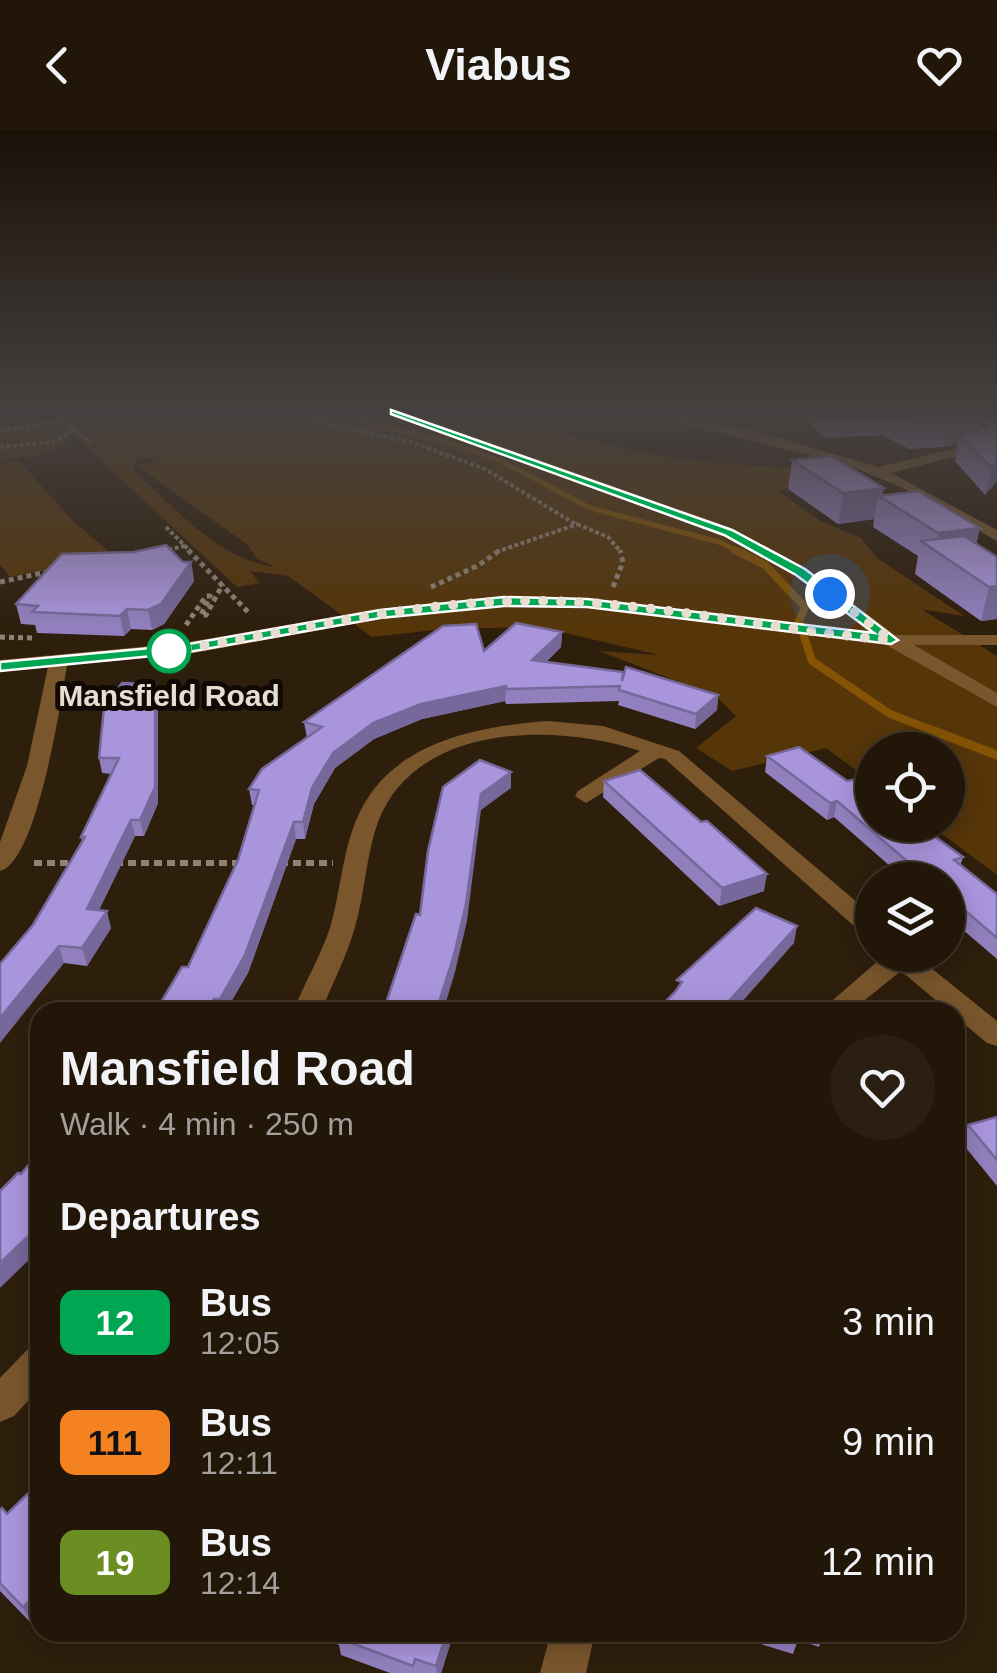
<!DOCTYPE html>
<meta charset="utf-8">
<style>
:root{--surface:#221609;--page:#2a1f12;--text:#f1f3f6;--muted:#a29f9c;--line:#3f352a}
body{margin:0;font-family:Helvetica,sans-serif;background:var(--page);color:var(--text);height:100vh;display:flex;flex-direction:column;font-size:38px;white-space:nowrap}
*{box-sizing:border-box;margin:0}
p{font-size:32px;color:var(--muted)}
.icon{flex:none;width:55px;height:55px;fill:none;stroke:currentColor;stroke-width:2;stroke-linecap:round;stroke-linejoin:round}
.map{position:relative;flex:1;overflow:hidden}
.details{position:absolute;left:30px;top:872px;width:935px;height:640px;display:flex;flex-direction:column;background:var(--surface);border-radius:30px;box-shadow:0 5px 25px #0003,0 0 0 2px var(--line)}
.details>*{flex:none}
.badge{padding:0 20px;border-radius:15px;font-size:35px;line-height:65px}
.tools{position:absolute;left:855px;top:602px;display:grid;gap:20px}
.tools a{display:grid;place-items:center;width:110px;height:110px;border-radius:50%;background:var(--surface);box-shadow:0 5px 25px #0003,0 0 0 2px var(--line);font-size:50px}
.you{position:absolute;width:50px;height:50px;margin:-25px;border:8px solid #fff;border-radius:50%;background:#1a73e8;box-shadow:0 0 0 15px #1a73e833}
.map>.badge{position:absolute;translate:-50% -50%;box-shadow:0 0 0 5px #fff}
h2{padding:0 30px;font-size:38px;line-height:90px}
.round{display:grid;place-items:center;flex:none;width:105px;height:105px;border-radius:52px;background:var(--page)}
.overview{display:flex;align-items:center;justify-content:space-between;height:170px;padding:0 30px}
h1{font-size:48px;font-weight:600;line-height:75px}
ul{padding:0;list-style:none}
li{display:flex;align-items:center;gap:30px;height:120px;padding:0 30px}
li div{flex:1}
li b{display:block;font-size:38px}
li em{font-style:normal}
li .badge{min-width:110px;font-weight:700;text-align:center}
header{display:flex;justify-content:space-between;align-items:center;height:130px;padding:0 30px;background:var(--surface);font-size:45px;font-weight:600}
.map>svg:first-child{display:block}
</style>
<header><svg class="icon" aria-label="back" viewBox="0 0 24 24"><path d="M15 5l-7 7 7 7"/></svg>Viabus<svg class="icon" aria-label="heart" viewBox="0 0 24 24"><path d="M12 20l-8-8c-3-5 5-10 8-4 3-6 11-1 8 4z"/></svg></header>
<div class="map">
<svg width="997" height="1543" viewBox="0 0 997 1543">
<rect width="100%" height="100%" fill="#2e1e0c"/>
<g fill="#563509" fill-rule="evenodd">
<path d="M 57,282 L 527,282 L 528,289 C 610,324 703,333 791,338 L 802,352 L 778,361 L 822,392 L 861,408 L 877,428 L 964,486 L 921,479 L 997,526 L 997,745 L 930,695 L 948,695 L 948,620 L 872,620 L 872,652 L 826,618 L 732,641 L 696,618 L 736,586 L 716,566 L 599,521 L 659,525 L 540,497 L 443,499 L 372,507 L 288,446 L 250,441 L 260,453 L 237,457 L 83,314 L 85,313 L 72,307 L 49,324 L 0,331 L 0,299 L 58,288 ZM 138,326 L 158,331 L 137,336 L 248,415 L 257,429 L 275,437 C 217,429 177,379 134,341 Z"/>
<path d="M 19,331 L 72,390 L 115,427 L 10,447 L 0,435 L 0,334 Z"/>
</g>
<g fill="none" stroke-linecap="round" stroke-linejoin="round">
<path stroke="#855304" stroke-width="5" d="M 320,282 L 436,309 L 499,330 L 590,378 L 719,412 L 740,422"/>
<path stroke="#855304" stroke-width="8" d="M 735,420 L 765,435 L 805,477 L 799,491 L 812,531 L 890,584 L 940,603"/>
<path stroke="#855304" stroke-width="9" d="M 934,601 L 997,625"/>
<g stroke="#908375" stroke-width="4" stroke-dasharray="4 2.5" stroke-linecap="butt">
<path d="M 269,282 L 411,312 L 485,339 L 572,392 L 608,407 L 621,422"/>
<path d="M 74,300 L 91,313"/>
<path d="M 0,301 L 58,291 L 64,282"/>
<path d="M 0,317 L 52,312 L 74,300 L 73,296 L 56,291"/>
<path d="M 166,397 L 191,422"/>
<path d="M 162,421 L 185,416"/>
<path d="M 496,422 L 578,394"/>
</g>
<g stroke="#908375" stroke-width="5" stroke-dasharray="5 4" stroke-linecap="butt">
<path d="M 188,420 L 248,482"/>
<path d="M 162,421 L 167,420"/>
<path d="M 0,452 L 52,441"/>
<path d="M 431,457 L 479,435 L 500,420"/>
<path d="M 613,457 L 623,432 L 620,420"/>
<path d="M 186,495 L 206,466 L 210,466 L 201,485 L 206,485 L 223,454"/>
<path d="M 0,507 L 34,508"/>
</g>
<g stroke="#908375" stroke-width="6" stroke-dasharray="8 5" stroke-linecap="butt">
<path d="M 34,733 L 78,733"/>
<path d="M 115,733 L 243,733"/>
<path d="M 280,733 L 333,733"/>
</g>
<g fill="#79562c" fill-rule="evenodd">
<path d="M 389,282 L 408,282 L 733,399 L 807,439 L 895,505 L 997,505 L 997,515 L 914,515 L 997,563 L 997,577 L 886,515 L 587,478 L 504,476 L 380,489 L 183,525 L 67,535 C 61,572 37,732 0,741 L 0,712 L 27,636 L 48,537 L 0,542 L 0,530 L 183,513 L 380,479 L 504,466 L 587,468 L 869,502 L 795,445 L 723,405 Z"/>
<path d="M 632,282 L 659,282 L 759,302 L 879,337 L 997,308 L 997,316 L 891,343 L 997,400 L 997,411 L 903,358 L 843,333 Z"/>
<path d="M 756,285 L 845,285 L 851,289 L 845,293 L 760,292 Z"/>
<path d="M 548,591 L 603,596 L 679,621 L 872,785 L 872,806 L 863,804 L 665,629 L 659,628 L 586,673 L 575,666 L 578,661 L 640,621 C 557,593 416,592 378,692 C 366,725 365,763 355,797 C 347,826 332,854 321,882 L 293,882 C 304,854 320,827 330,798 C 340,764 342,726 355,693 C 386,613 473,597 548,591 Z"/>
<path d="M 885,825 L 915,825 L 997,891 L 997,916 L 987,913 L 901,841 L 850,882 L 819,882 Z"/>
<path d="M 40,1215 L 40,1258 L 14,1286 L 0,1292 L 0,1248 L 27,1220 Z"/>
<path d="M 551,1502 L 595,1502 L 586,1543 L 540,1543 Z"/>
</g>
</g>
<g fill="#9180bd" fill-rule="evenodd">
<path d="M 521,282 L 545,282 L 544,291 Z"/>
<path d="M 814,282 L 997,282 L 997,351 L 985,365 L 955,331 L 958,314 L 943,317 L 909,319 L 882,305 L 826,308 L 812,296 ZM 982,294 L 984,294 L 995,296 L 980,300 Z"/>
<path d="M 792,330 L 883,365 L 980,398 L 976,414 L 997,427 L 997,489 L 981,491 L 915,444 L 918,426 L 873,397 L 874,389 L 838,394 L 788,359 Z"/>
<path d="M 183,432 L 191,432 L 194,451 L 164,494 L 152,500 L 131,499 L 124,506 L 37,503 L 35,495 L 21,494 L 16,474 Z"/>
<path d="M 562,502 L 561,517 L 546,532 L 622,551 L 718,565 L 717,580 L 695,599 L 618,575 L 619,571 L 506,574 L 505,571 L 422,589 L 374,609 L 335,638 L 314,674 L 305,709 L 296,709 L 248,843 L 225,882 L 155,882 L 188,837 L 238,730 L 254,675 L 252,675 L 249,659 L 307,608 L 304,592 L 484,521 Z"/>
<path d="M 158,569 L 158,673 L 144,706 L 135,706 L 99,780 L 111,798 L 87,836 L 64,833 L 33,795 L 82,712 L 81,707 L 112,644 L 102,643 L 99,628 Z"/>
<path d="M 767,626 L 847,651 L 963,727 L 960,736 L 997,764 L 997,829 L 948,787 L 948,750 L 906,750 L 834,687 L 827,690 L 765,642 Z"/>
<path d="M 604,651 L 764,761 L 719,776 L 603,667 Z"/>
<path d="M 997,987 L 997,1056 L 962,1013 L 968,995 Z"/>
<path d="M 40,1352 L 40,1486 L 32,1494 L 0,1461 L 0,1380 L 7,1384 Z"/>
<path d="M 322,1502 L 454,1502 L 441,1543 L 390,1543 L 341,1525 L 339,1515 L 323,1509 Z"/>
<path d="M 722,1502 L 824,1502 L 819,1517 L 798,1510 L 793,1524 Z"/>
</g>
<g fill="#76689a">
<path d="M 984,282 L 978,309 L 960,305 L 958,314 L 943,317 L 949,290 Z"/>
<path d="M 997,332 L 997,351 L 985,365 L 992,338 Z"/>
<path d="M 884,358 L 882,368 L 879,366 L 874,389 L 838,394 L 843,363 Z"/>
<path d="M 980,398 L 972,430 L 935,420 L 938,403 Z"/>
<path d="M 191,432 L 194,451 L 164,494 L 152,500 L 148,480 Z"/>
<path d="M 997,456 L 997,489 L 981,491 L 989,457 Z"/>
<path d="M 127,479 L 131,499 L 124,506 L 120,486 Z"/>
<path d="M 562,502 L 561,517 L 532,544 L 532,530 Z"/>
<path d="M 155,554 L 158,569 L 158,673 L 144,706 L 140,690 Z"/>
<path d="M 506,556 L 505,571 L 422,589 L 374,609 L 335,638 L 314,674 L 305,709 L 303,692 L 312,658 L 333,623 L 373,593 L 421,574 Z"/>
<path d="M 718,565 L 717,580 L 695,599 L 696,584 Z"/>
<path d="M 511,642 L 511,658 L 481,680 L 467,791 L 455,842 L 443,882 L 436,882 L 481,664 Z"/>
<path d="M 837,671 L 834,687 L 827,690 L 830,673 Z"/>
<path d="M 131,690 L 135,706 L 91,796 L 87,779 Z"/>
<path d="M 294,692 L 296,709 L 248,843 L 225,882 L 222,882 L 220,869 Z"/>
<path d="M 767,744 L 764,761 L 719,776 L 722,758 Z"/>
<path d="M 107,781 L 111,798 L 87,836 L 82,818 Z"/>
<path d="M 797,796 L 794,813 L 733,882 L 719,882 Z"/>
<path d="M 59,816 L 64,833 L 0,913 L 0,888 Z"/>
<path d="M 214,869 L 217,882 L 206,882 Z"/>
<path d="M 40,1090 L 40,1119 L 0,1158 L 0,1133 Z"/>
<path d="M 40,1461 L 40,1486 L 32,1494 L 23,1477 Z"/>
<path d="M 447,1502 L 454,1502 L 441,1543 L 437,1543 L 436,1536 Z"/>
</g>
<g fill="#a995dc" stroke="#76689a" stroke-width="2.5">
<path d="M 895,282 L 982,282 L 949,290 L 914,291 Z"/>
<path d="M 997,295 L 997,332 L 992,338 L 960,305 Z"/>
<path d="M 831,326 L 884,358 L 843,363 L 792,330 Z"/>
<path d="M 918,361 L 980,398 L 938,403 L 879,366 Z"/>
<path d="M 964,406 L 997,427 L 997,456 L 989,457 L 921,411 Z"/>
<path d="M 166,415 L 183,432 L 191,432 L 161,474 L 148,480 L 127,479 L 120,486 L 32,482 L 38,476 L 16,474 L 62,424 L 134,422 Z"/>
<path d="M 516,493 L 562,502 L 532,530 L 623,542 L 622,551 L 626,537 L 718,565 L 696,584 L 619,560 L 620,556 L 506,559 L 506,556 L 421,574 L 373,593 L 333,623 L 312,658 L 303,692 L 294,692 L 245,825 L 220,869 L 214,869 L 206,882 L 155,882 L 182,837 L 188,837 L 238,730 L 259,660 L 249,659 L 262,639 L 322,597 L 304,592 L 443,496 L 476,494 L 484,521 Z"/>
<path d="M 122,553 L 155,554 L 155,657 L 140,690 L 131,690 L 87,779 L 107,781 L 82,818 L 59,816 L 0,888 L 0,834 L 33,795 L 85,707 L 81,707 L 119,628 L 99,628 L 104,578 Z"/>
<path d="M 799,617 L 847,651 L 857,649 L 872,660 L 872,695 L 919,695 L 963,727 L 954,730 L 997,764 L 997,808 L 948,766 L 948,750 L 929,750 L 837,671 L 830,673 L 767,626 Z"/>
<path d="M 480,630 L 511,642 L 481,664 L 466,774 L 454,825 L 436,882 L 383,882 L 416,784 L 420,785 L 428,721 L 443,657 Z"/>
<path d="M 640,640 L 701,692 L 707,691 L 767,744 L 722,758 L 604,651 Z"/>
<path d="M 756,778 L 797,796 L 719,882 L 655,882 L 675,862 L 682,852 L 677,850 Z"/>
<path d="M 997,987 L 997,1030 L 968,995 Z"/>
<path d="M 40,1021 L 40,1090 L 36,1094 L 40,1095 L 0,1133 L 0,1061 L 18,1043 L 21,1044 Z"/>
<path d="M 40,1352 L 40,1461 L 23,1477 L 0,1453 L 0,1380 L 2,1378 L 7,1384 Z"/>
<path d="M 340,1502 L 447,1502 L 436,1536 L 415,1529 L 413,1536 L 338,1508 Z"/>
<path d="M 783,1502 L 799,1502 L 799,1507 Z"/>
</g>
<linearGradient id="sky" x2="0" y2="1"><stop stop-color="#191007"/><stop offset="0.57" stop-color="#464140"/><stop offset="1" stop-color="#464140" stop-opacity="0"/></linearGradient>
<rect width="997" height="498" fill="url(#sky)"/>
<path fill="#00a651" stroke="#fff" stroke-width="2.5" d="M 391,280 L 732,400 L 805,439 L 898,510 L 891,514 L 587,477 L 504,476 L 380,488 L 183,523 L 0,541 L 0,532 L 183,515 L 380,480 L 504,467 L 587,469 L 874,503 L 796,445 L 724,405 L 391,284 Z"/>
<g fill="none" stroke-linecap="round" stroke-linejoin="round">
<path stroke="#e7ddd2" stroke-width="10" stroke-dasharray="0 18" d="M 169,521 C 292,503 412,470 537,471 C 655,472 773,500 891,510 L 830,464"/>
</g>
<circle fill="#fff" stroke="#00a651" stroke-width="5" cx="169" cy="521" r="20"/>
<g text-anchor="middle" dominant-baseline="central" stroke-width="10" stroke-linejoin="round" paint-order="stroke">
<g font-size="30" font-weight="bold" fill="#e7ddd2" stroke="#110a04">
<text x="169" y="565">Mansfield Road</text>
</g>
</g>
</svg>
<div class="tools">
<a><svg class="icon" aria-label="locate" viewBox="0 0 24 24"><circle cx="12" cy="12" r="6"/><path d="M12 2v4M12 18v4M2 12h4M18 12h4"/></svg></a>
<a><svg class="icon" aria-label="layers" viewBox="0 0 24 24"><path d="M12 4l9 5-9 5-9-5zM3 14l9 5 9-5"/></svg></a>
</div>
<div class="you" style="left:830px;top:464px"></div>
<section class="details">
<div class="overview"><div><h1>Mansfield Road</h1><p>Walk · 4 min · 250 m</p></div><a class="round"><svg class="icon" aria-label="heart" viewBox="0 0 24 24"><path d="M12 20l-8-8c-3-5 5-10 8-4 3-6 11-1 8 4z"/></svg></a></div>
<h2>Departures</h2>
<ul>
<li><span class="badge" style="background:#00a651;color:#fff">12</span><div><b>Bus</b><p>12:05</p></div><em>3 min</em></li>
<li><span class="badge" style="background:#f58220;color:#111">111</span><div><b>Bus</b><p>12:11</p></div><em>9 min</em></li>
<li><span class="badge" style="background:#6b8e23;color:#fff">19</span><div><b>Bus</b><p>12:14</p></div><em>12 min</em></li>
</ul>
</section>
</div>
